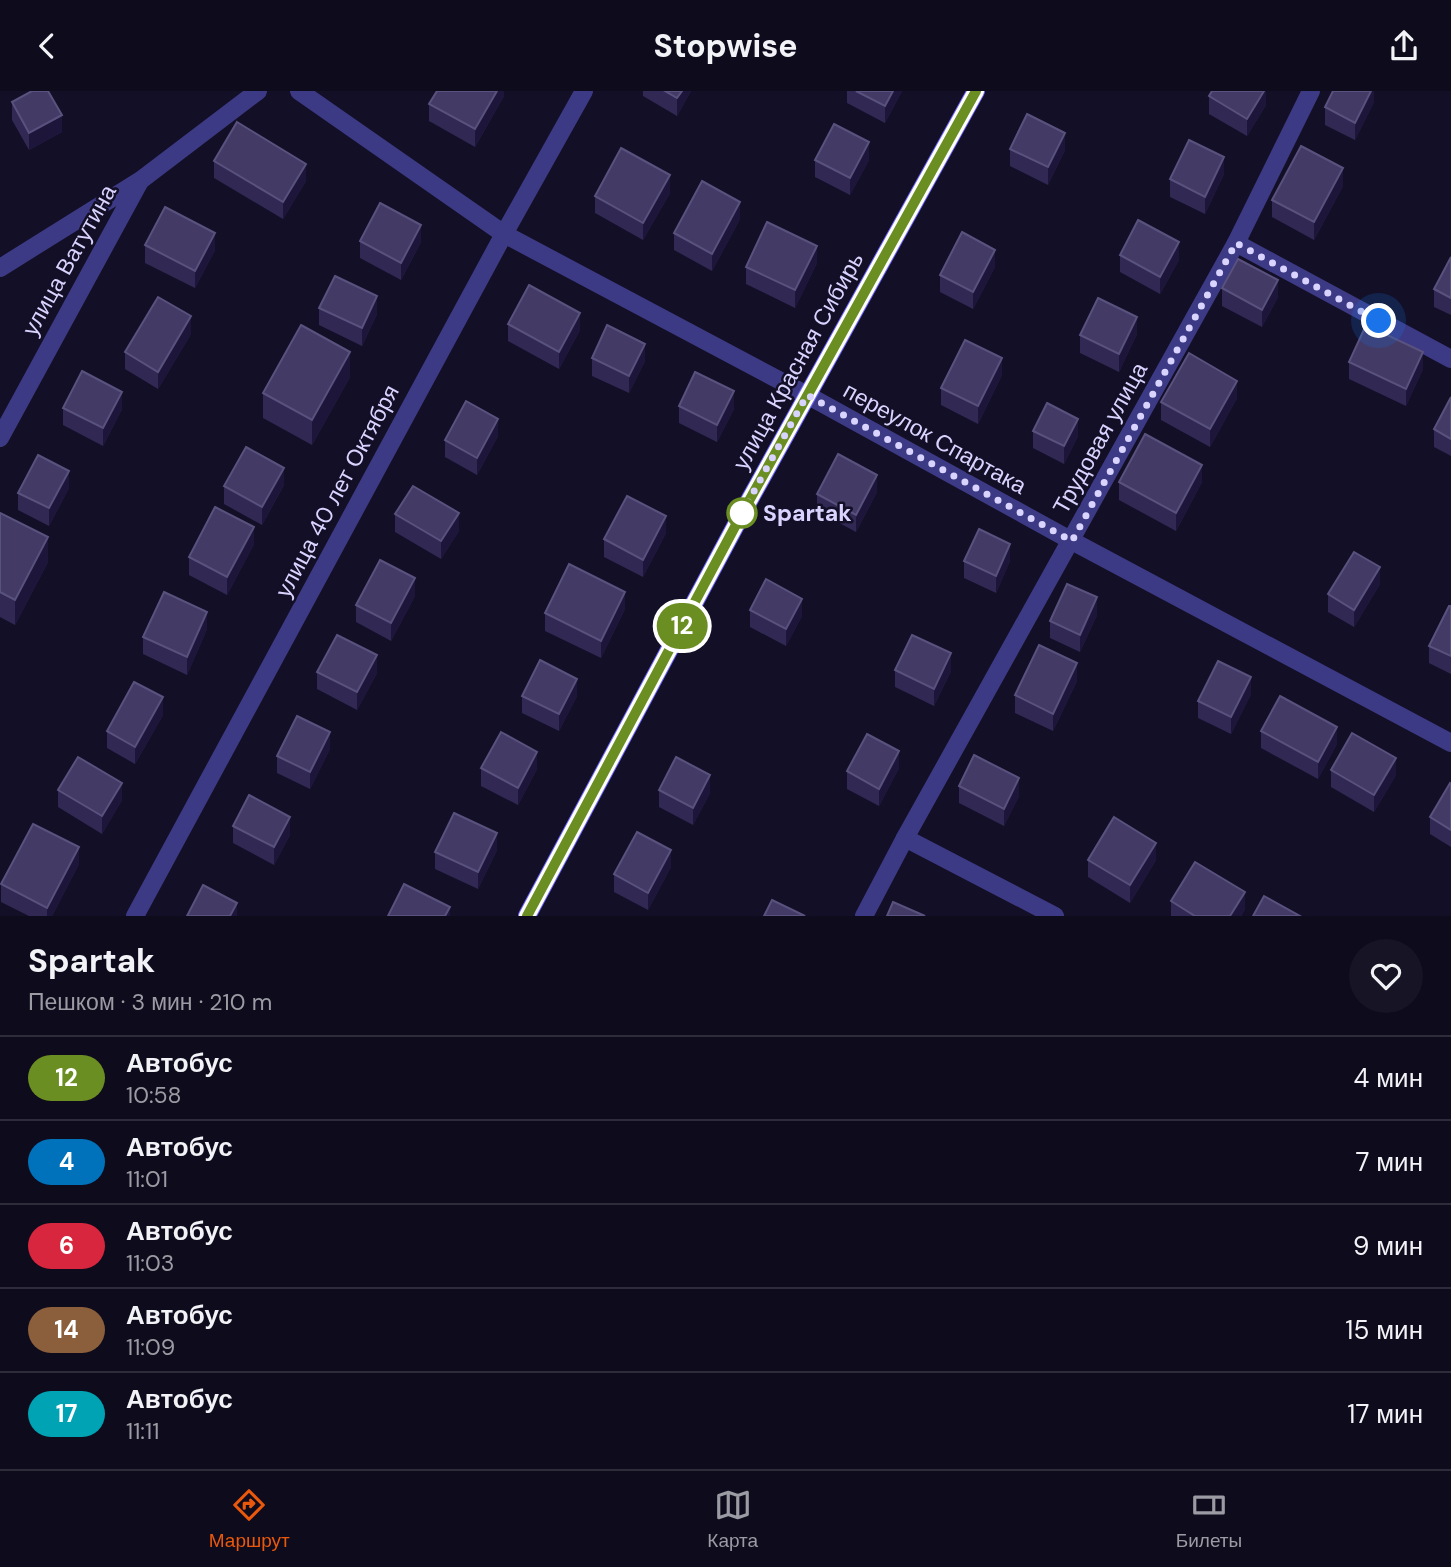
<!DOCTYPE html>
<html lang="ru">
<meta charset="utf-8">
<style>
:root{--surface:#0e0b1c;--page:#171425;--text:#f1f3f6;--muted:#9b9ba3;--line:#2e2b3b;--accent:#ea580c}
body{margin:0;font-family:"DM Sans",sans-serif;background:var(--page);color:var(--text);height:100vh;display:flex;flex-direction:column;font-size:26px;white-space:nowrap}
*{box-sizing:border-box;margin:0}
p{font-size:23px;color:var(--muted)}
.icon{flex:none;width:38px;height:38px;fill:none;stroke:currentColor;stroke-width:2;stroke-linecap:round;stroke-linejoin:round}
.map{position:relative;height:825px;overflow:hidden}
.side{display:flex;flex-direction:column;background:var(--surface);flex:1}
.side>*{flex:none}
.badge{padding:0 14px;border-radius:23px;font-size:24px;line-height:46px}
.you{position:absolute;width:35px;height:35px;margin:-18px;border:5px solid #fff;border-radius:50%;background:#1a73e8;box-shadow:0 0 0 10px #1a73e833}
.map>.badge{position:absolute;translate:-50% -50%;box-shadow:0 0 0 4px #fff}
.round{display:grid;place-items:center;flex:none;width:74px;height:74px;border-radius:37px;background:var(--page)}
.head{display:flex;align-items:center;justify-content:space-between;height:119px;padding:0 28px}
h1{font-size:33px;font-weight:700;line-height:52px}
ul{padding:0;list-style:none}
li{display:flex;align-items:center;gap:21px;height:84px;padding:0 28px;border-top:2px solid var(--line)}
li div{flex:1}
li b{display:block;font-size:26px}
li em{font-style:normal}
li .badge{min-width:77px;font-weight:700;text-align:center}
header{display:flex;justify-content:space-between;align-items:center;height:91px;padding:0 28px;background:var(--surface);font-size:32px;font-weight:700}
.menu{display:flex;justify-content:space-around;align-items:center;height:98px;border-top:2px solid var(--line);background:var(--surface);font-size:19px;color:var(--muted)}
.menu a{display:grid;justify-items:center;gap:4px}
.menu .on{color:var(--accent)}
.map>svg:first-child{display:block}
</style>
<header><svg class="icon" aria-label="back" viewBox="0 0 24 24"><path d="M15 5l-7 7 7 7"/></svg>Stopwise<svg class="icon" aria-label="share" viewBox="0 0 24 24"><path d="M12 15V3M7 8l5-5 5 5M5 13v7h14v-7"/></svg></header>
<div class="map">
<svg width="1451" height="825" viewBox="0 0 1451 825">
<rect width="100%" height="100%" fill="#130f26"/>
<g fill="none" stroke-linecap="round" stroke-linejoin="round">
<g stroke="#3d3a85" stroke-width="18">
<path d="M 299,0 L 504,143 L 807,304 L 1072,450 L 1451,652"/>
<path d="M 1236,152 L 1451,268"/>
<path d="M 0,177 L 141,89 L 258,0"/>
<path d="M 0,347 L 139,92"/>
<path d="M 905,747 L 1055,825"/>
<path d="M 135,825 L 504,143 L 584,0"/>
<path d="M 864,825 L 905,747 L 1236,152 L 1311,0"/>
</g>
<path stroke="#6f6bff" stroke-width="18" d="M 527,825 L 745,417 L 976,0"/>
</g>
<g fill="#312854">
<path d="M 504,0 L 504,5 L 475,56 L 429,30 L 429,13 Z"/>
<path d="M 643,0 L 691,0 L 677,25 L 643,5 Z"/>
<path d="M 847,0 L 902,0 L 885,32 L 847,12 Z"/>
<path d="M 1266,0 L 1266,14 L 1247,45 L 1209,23 L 1209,5 Z"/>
<path d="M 1374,0 L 1374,11 L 1355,49 L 1325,34 L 1325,16 Z"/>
<path d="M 12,11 L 62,41 L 29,59 L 12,29 Z"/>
<path d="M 1010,58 L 1065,59 L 1048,94 L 1010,75 Z"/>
<path d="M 815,69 L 869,69 L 850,104 L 815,86 Z"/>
<path d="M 214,70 L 306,90 L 283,128 L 214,87 Z"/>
<path d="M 1224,83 L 1205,123 L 1170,106 L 1170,88 Z"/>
<path d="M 1343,95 L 1314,149 L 1272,126 L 1272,109 Z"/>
<path d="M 670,102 L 643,149 L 595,122 L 595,105 Z"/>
<path d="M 740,128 L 712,180 L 674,159 L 674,142 Z"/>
<path d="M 360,150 L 421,151 L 401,189 L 360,167 Z"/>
<path d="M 145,154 L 215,159 L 195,197 L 145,172 Z"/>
<path d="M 1120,164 L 1179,169 L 1160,203 L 1120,181 Z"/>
<path d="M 1451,166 L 1451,224 L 1434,216 L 1434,198 Z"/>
<path d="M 817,172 L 795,217 L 746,193 L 746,176 Z"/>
<path d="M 995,176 L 973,218 L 940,201 L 940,184 Z"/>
<path d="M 1222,197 L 1278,206 L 1262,236 L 1222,215 Z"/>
<path d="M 319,217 L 377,223 L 362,255 L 319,234 Z"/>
<path d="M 508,233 L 580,239 L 559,278 L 508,250 Z"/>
<path d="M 191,243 L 158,298 L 125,278 L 125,261 Z"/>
<path d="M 1137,243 L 1119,281 L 1080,262 L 1080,244 Z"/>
<path d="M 592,267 L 645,270 L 629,302 L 592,285 Z"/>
<path d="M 1349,271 L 1423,278 L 1406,315 L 1349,288 Z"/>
<path d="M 1002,284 L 978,333 L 941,314 L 941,297 Z"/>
<path d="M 350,286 L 312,354 L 263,327 L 263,302 Z"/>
<path d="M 1451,306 L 1451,365 L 1434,356 L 1434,338 Z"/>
<path d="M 1237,307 L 1210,356 L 1161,329 L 1161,311 Z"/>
<path d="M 679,315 L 734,318 L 717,351 L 679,332 Z"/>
<path d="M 63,317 L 122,318 L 103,355 L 63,334 Z"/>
<path d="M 1033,340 L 1078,345 L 1064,373 L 1033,357 Z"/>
<path d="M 498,345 L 477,384 L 445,366 L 445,349 Z"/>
<path d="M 1119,391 L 1202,391 L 1176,440 L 1119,409 Z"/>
<path d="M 284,394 L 262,434 L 224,413 L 224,395 Z"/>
<path d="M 69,397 L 49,435 L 18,419 L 18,402 Z"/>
<path d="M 877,401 L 856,441 L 817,420 L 817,403 Z"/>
<path d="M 0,422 L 48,471 L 15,534 L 0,526 Z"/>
<path d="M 395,423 L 459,440 L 441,468 L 395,441 Z"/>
<path d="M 666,442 L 643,486 L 604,466 L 604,448 Z"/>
<path d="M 254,453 L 227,504 L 189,484 L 189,466 Z"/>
<path d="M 964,470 L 1010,470 L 996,502 L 964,487 Z"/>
<path d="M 1380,493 L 1354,536 L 1328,521 L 1328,503 Z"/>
<path d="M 415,505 L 391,550 L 356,531 L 356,514 Z"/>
<path d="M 1451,515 L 1451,583 L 1429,572 L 1429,555 Z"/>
<path d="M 625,518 L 601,567 L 545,540 L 545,522 Z"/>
<path d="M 750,519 L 802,525 L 786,555 L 750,536 Z"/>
<path d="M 1097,524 L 1080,561 L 1050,547 L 1050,530 Z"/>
<path d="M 207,538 L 187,584 L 143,563 L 143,546 Z"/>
<path d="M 895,579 L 951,580 L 934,615 L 895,596 Z"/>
<path d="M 317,581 L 377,582 L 357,619 L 317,598 Z"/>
<path d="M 1077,590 L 1053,640 L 1015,622 L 1015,604 Z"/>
<path d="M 1251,603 L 1231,643 L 1198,627 L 1198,610 Z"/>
<path d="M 522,605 L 577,605 L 559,640 L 522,622 Z"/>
<path d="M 163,624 L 135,673 L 107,657 L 107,640 Z"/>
<path d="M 1261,640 L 1337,653 L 1318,688 L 1261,657 Z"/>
<path d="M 330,658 L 310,698 L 277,682 L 277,665 Z"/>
<path d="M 481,677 L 537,678 L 518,714 L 481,695 Z"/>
<path d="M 899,677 L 879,715 L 847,698 L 847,680 Z"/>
<path d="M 1331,679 L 1396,684 L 1374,721 L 1331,696 Z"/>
<path d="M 1451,693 L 1451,756 L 1430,743 L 1430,726 Z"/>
<path d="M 959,695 L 1019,705 L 1004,735 L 959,712 Z"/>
<path d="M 58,699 L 122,709 L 102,743 L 58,716 Z"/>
<path d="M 659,699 L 710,702 L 693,734 L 659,716 Z"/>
<path d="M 233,735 L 290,744 L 274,774 L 233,752 Z"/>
<path d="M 497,759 L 478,798 L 435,778 L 435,761 Z"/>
<path d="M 1088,769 L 1156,769 L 1130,812 L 1088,786 Z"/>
<path d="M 79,773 L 52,825 L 29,825 L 1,811 L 1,793 Z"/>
<path d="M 671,776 L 648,819 L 614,801 L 614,783 Z"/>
<path d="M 1171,810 L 1245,818 L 1241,825 L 1171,825 Z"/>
</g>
<g fill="#1d163a">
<path d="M 497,0 L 504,0 L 504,5 L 475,56 L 475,38 Z"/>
<path d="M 682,0 L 691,0 L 677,25 L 677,7 Z"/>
<path d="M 893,0 L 902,0 L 885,32 L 885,15 Z"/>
<path d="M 1264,0 L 1266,0 L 1266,14 L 1247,45 L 1247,28 Z"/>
<path d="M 1371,0 L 1374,0 L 1374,11 L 1355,49 L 1355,32 Z"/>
<path d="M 62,24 L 62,41 L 29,59 L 29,42 Z"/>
<path d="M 1065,42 L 1065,59 L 1048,94 L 1048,76 Z"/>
<path d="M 869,51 L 869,69 L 850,104 L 850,87 Z"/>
<path d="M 1224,66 L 1224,83 L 1205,123 L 1205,106 Z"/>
<path d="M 306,73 L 306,90 L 283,128 L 283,111 Z"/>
<path d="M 1343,77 L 1343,95 L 1314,149 L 1314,131 Z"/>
<path d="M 670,84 L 670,102 L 643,149 L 643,132 Z"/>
<path d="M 740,111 L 740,128 L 712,180 L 712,163 Z"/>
<path d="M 421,134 L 421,151 L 401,189 L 401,172 Z"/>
<path d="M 215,142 L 215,159 L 195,197 L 195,180 Z"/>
<path d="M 1179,151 L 1179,169 L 1160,203 L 1160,186 Z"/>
<path d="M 817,155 L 817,172 L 795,217 L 795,199 Z"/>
<path d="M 995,159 L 995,176 L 973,218 L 973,201 Z"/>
<path d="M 1278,189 L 1278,206 L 1262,236 L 1262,219 Z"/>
<path d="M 377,205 L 377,223 L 362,255 L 362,237 Z"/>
<path d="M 580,222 L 580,239 L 559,278 L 559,261 Z"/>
<path d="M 191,225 L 191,243 L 158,298 L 158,281 Z"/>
<path d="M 1137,226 L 1137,243 L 1119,281 L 1119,263 Z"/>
<path d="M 645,253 L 645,270 L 629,302 L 629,285 Z"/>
<path d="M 350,261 L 350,286 L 312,354 L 312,329 Z"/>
<path d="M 1423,261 L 1423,278 L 1406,315 L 1406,298 Z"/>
<path d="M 1002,267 L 1002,284 L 978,333 L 978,315 Z"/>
<path d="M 1237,290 L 1237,307 L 1210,356 L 1210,338 Z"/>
<path d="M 734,300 L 734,318 L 717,351 L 717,334 Z"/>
<path d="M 122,301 L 122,318 L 103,355 L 103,337 Z"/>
<path d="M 498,328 L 498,345 L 477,384 L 477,367 Z"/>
<path d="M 1078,328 L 1078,345 L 1064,373 L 1064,355 Z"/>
<path d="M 1202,374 L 1202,391 L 1176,440 L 1176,422 Z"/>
<path d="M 284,377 L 284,394 L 262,434 L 262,416 Z"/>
<path d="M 69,380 L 69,397 L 49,435 L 49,417 Z"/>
<path d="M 877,384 L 877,401 L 856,441 L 856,424 Z"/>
<path d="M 459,422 L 459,440 L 441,468 L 441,450 Z"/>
<path d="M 666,425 L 666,442 L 643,486 L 643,469 Z"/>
<path d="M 254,436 L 254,453 L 227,504 L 227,486 Z"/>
<path d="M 48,446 L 48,471 L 15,534 L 15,509 Z"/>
<path d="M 1010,453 L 1010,470 L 996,502 L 996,485 Z"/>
<path d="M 1380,476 L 1380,493 L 1354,536 L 1354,519 Z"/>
<path d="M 415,487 L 415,505 L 391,550 L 391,532 Z"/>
<path d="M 625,501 L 625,518 L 601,567 L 601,550 Z"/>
<path d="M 1097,506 L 1097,524 L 1080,561 L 1080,544 Z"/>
<path d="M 802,508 L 802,525 L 786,555 L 786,538 Z"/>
<path d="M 207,521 L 207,538 L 187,584 L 187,566 Z"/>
<path d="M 951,562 L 951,580 L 934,615 L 934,598 Z"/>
<path d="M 377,564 L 377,582 L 357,619 L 357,601 Z"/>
<path d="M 1077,572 L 1077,590 L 1053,640 L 1053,623 Z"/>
<path d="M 1251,586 L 1251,603 L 1231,643 L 1231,626 Z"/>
<path d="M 577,588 L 577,605 L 559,640 L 559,623 Z"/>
<path d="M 163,606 L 163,624 L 135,673 L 135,656 Z"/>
<path d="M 1337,636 L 1337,653 L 1318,688 L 1318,671 Z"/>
<path d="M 330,641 L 330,658 L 310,698 L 310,681 Z"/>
<path d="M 899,660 L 899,677 L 879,715 L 879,698 Z"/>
<path d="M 537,661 L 537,678 L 518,714 L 518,697 Z"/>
<path d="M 1396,667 L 1396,684 L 1374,721 L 1374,704 Z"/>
<path d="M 710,684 L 710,702 L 693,734 L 693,717 Z"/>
<path d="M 1019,687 L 1019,705 L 1004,735 L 1004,718 Z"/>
<path d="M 122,692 L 122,709 L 102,743 L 102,725 Z"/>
<path d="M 290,726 L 290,744 L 274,774 L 274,756 Z"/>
<path d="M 497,742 L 497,759 L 478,798 L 478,781 Z"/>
<path d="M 1156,752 L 1156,769 L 1130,812 L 1130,794 Z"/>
<path d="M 79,756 L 79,773 L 52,825 L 47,825 L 47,817 Z"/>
<path d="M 671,759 L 671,776 L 648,819 L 648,802 Z"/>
<path d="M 1245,801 L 1245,818 L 1241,825 L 1230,825 Z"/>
<path d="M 237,812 L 237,825 L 230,825 Z"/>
<path d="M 450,816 L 450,825 L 445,825 Z"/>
</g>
<g fill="#433a66" stroke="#5a527e" stroke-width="2">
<path d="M 32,0 L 48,0 L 62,24 L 29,42 L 12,11 Z"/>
<path d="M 437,0 L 497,0 L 475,38 L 429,13 Z"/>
<path d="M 665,0 L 682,0 L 677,7 Z"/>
<path d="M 856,0 L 893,0 L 885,15 Z"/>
<path d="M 1212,0 L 1264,0 L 1247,28 L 1209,5 Z"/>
<path d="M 1333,0 L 1371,0 L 1355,32 L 1325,16 Z"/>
<path d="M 1027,23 L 1065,42 L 1048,76 L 1010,58 Z"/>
<path d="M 237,31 L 306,73 L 283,111 L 214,70 Z"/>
<path d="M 834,33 L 869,51 L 850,87 L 815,69 Z"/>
<path d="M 1189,49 L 1224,66 L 1205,106 L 1170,88 Z"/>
<path d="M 1301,55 L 1343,77 L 1314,131 L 1272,109 Z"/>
<path d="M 621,57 L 670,84 L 643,132 L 595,105 Z"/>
<path d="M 702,90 L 740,111 L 712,163 L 674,142 Z"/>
<path d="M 380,112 L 421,134 L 401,172 L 360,150 Z"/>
<path d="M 165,116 L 215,142 L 195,180 L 145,154 Z"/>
<path d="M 1138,129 L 1179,151 L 1160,186 L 1120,164 Z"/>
<path d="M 767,131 L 817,155 L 795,199 L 746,176 Z"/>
<path d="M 962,141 L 995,159 L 973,201 L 940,184 Z"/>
<path d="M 1451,166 L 1451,207 L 1434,198 Z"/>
<path d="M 1238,168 L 1278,189 L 1262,219 L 1222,197 Z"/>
<path d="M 335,185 L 377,205 L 362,237 L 319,217 Z"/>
<path d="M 529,194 L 580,222 L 559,261 L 508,233 Z"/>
<path d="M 158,206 L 191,225 L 158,281 L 125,261 Z"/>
<path d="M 1098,207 L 1137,226 L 1119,263 L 1080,244 Z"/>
<path d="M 301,234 L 350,261 L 312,329 L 263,302 Z"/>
<path d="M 607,234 L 645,253 L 629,285 L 592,267 Z"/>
<path d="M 1366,234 L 1423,261 L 1406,298 L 1349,271 Z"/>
<path d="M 965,249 L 1002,267 L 978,315 L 941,297 Z"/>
<path d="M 1189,262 L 1237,290 L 1210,338 L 1161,311 Z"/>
<path d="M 82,280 L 122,301 L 103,337 L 63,317 Z"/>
<path d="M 695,281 L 734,300 L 717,334 L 679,315 Z"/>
<path d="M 1451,306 L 1451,348 L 1434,338 Z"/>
<path d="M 466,310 L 498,328 L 477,367 L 445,349 Z"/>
<path d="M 1047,312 L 1078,328 L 1064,355 L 1033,340 Z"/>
<path d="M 1145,343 L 1202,374 L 1176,422 L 1119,391 Z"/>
<path d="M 246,356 L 284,377 L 262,416 L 224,395 Z"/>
<path d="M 838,363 L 877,384 L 856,424 L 817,403 Z"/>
<path d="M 38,364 L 69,380 L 49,417 L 18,402 Z"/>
<path d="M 413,395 L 459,422 L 441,450 L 395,423 Z"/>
<path d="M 627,405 L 666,425 L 643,469 L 604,448 Z"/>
<path d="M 215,416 L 254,436 L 227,486 L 189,466 Z"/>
<path d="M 0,422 L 48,446 L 15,509 L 0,501 Z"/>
<path d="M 979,438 L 1010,453 L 996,485 L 964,470 Z"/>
<path d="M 1354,461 L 1380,476 L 1354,519 L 1328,503 Z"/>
<path d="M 380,469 L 415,487 L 391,532 L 356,514 Z"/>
<path d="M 569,473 L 625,501 L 601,550 L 545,522 Z"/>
<path d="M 766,488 L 802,508 L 786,538 L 750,519 Z"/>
<path d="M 1067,493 L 1097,506 L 1080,544 L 1050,530 Z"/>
<path d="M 164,501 L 207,521 L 187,566 L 143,546 Z"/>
<path d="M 1449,515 L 1451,515 L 1451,565 L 1429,555 Z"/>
<path d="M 337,544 L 377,564 L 357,601 L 317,581 Z"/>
<path d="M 912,544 L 951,562 L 934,598 L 895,579 Z"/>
<path d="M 1039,554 L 1077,572 L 1053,623 L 1015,604 Z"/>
<path d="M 540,569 L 577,588 L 559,623 L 522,605 Z"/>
<path d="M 1218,570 L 1251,586 L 1231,626 L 1198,610 Z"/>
<path d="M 134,591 L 163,606 L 135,656 L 107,640 Z"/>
<path d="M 1280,605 L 1337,636 L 1318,671 L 1261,640 Z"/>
<path d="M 297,625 L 330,641 L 310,681 L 277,665 Z"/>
<path d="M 501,641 L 537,661 L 518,697 L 481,677 Z"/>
<path d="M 1352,642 L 1396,667 L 1374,704 L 1331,679 Z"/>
<path d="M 867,643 L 899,660 L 879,698 L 847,680 Z"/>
<path d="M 974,664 L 1019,687 L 1004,718 L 959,695 Z"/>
<path d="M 78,666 L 122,692 L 102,725 L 58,699 Z"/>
<path d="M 676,666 L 710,684 L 693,717 L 659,699 Z"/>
<path d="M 1450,692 L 1451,693 L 1451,739 L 1430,726 Z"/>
<path d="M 249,704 L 290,726 L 274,756 L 233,735 Z"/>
<path d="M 454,722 L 497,742 L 478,781 L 435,761 Z"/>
<path d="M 1114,726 L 1156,752 L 1130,794 L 1088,769 Z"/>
<path d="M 33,733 L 79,756 L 47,817 L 1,793 Z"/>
<path d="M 637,741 L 671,759 L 648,802 L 614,783 Z"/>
<path d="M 1195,771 L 1245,801 L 1230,825 L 1195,825 L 1171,810 Z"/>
<path d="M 404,793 L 450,816 L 445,825 L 388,825 Z"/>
<path d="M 203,794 L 237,812 L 230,825 L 187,825 Z"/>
<path d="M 1264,805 L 1300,825 L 1253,825 Z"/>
<path d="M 772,809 L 805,825 L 764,825 Z"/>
<path d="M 893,811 L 925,825 L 887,825 Z"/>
</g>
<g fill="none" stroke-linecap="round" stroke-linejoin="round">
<defs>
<path id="line" d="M 527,825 L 745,417 L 976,0"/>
</defs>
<use href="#line" stroke="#fff" stroke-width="16"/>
<use href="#line" stroke="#6b8e23" stroke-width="10"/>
<path stroke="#d9d4ff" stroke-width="7" stroke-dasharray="0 12.6" d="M 742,422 L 807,304 L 1072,450 L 1236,152 L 1379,230"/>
</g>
<circle fill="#fff" stroke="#6b8e23" stroke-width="3.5" cx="742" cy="422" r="14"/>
<g text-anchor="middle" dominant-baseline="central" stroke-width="5" stroke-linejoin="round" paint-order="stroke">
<g font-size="23" fill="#d9d4ff" stroke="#130f26">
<text transform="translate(69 169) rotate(-61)">улица Ватутина</text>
<text transform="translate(798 270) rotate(-61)">улица Красная Сибирь</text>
<text transform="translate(935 347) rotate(29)">переулок Спартака</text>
<text transform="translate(1100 347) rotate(-61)">Трудовая улица</text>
<text transform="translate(337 400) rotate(-62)">улица 40 лет Октября</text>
</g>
<g font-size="23" font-weight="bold" fill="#d9d4ff" stroke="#130f26" text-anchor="start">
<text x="763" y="422">Spartak</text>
</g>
</g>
</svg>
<div class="you" style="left:1379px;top:230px"></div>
<b class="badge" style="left:682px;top:535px;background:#6b8e23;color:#fff">12</b>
</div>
<section class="side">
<div class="head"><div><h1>Spartak</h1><p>Пешком · 3 мин · 210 m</p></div><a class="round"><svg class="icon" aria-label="heart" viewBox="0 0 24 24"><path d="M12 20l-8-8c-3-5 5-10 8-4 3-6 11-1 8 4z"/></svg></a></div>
<ul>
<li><span class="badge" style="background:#6b8e23;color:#fff">12</span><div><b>Автобус</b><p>10:58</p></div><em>4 мин</em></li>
<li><span class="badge" style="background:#0072bc;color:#fff">4</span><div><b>Автобус</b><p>11:01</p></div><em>7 мин</em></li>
<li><span class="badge" style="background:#d7263d;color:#fff">6</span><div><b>Автобус</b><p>11:03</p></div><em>9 мин</em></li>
<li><span class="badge" style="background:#8b5e3c;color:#fff">14</span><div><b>Автобус</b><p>11:09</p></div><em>15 мин</em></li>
<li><span class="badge" style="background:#00a3b4;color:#fff">17</span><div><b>Автобус</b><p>11:11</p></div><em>17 мин</em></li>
</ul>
</section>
<nav class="menu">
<a class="on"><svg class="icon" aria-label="directions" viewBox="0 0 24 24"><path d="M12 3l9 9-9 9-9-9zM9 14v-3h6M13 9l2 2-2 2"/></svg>Маршрут</a>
<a><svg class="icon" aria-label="map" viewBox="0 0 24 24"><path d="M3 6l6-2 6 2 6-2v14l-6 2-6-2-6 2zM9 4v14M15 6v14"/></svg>Карта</a>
<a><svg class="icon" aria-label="tickets" viewBox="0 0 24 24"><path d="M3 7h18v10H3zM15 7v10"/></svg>Билеты</a>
</nav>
